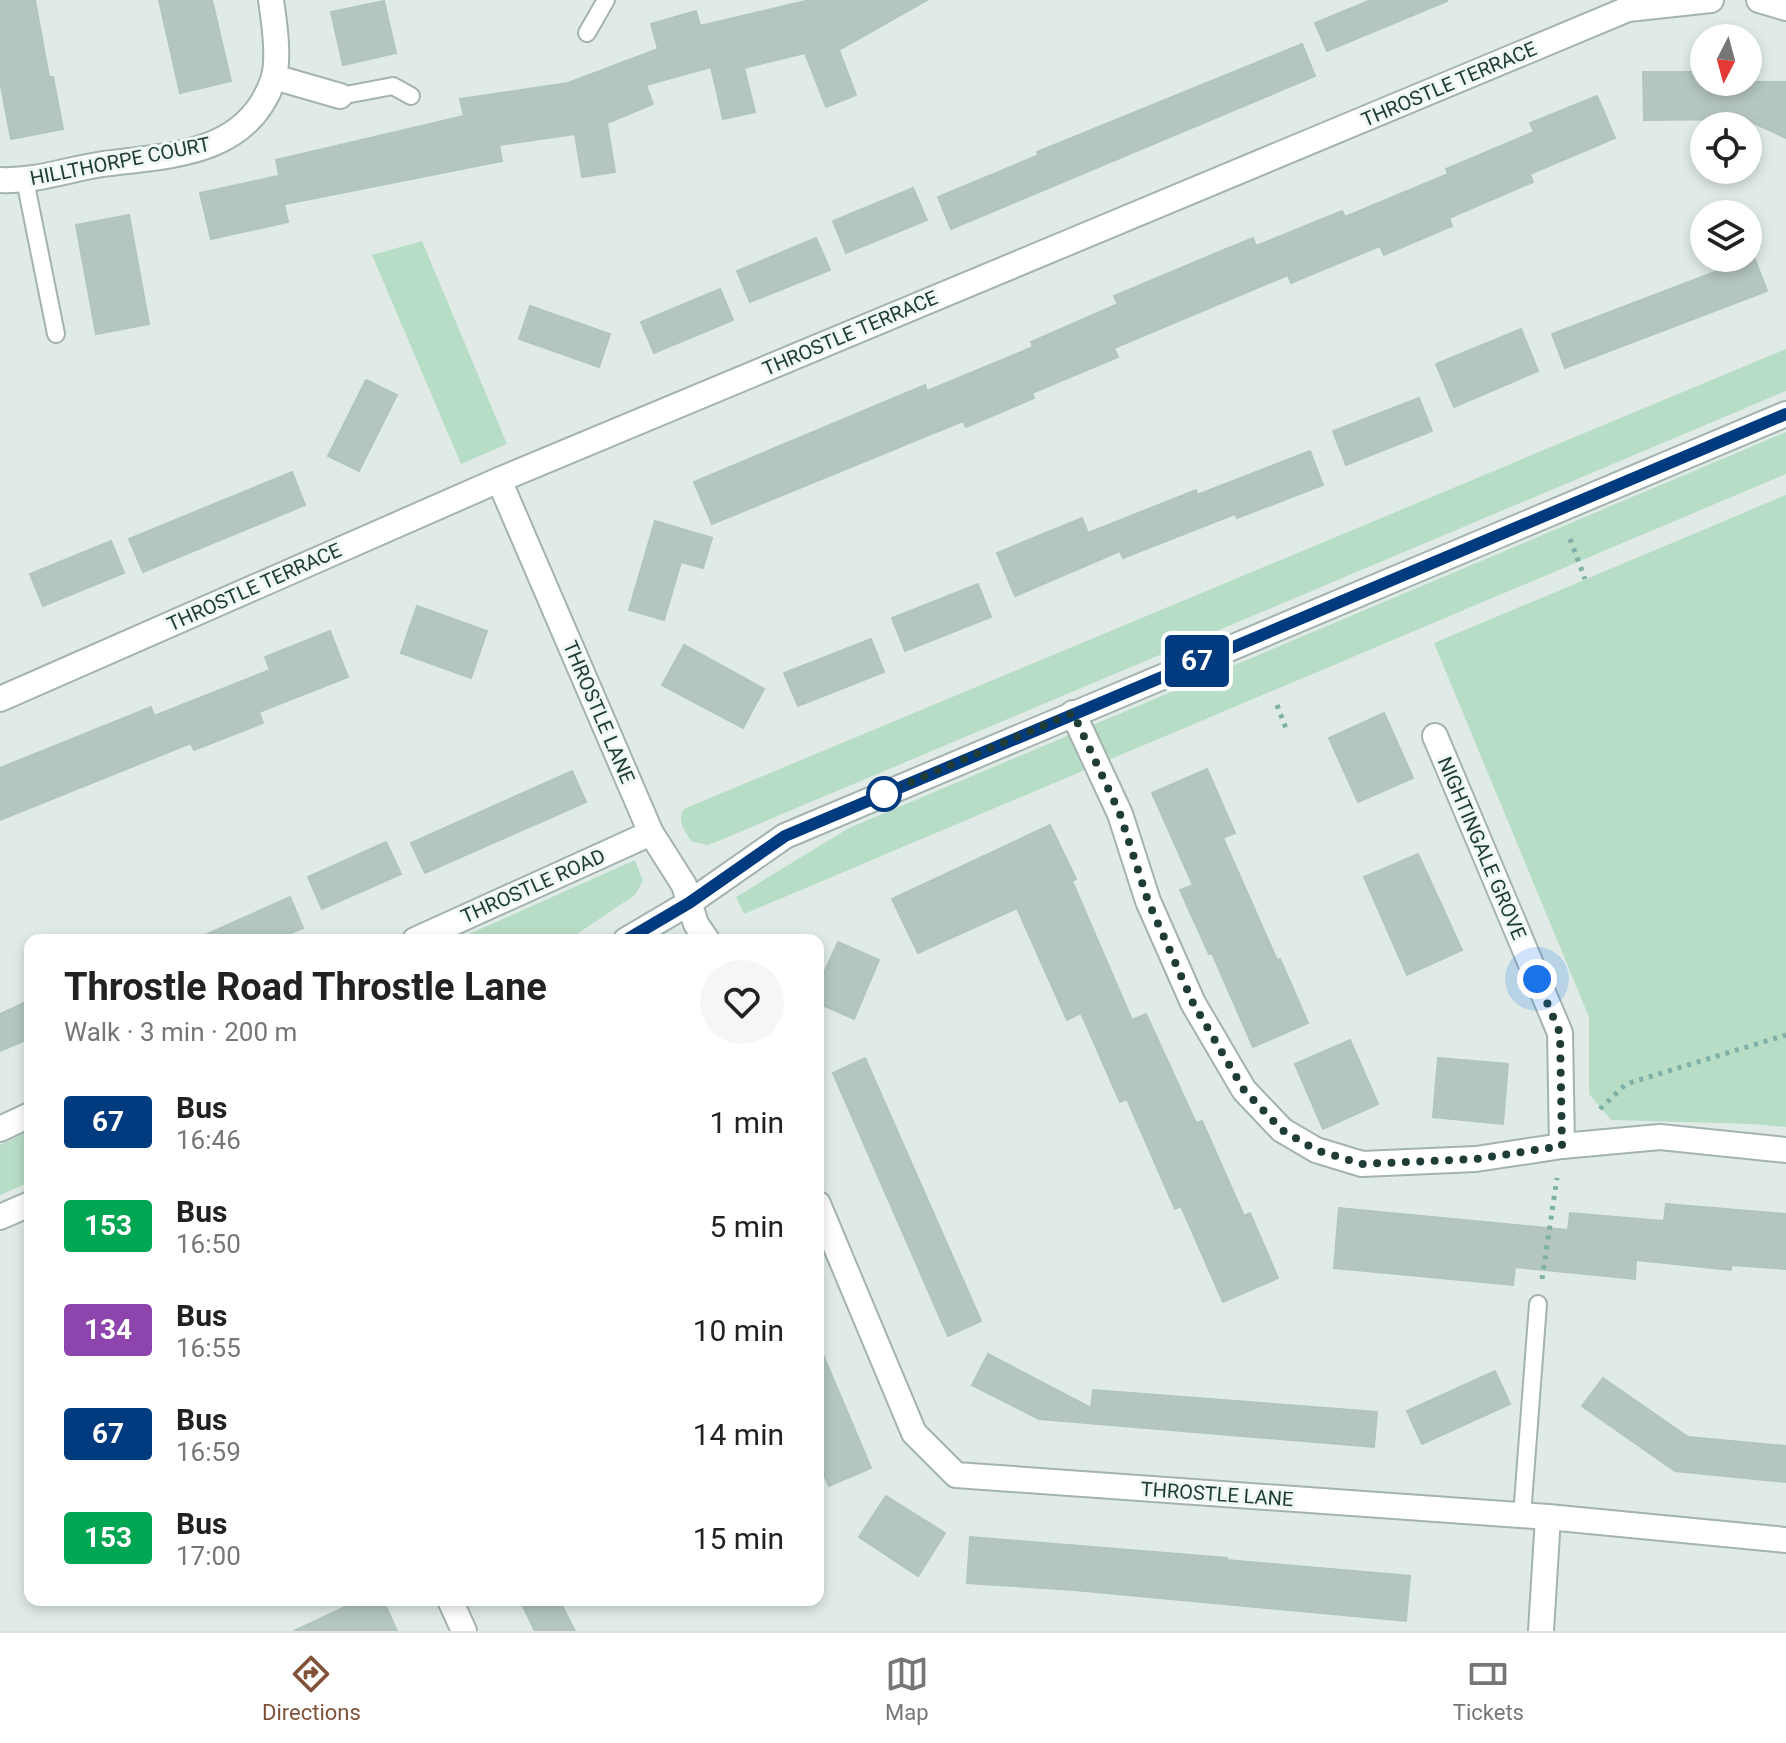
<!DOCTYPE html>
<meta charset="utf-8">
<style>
:root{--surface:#fff;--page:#f6f6f6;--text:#222;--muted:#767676;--line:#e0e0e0;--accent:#815238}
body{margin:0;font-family:Roboto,sans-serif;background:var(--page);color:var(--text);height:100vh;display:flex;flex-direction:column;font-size:30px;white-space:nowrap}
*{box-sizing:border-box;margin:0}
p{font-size:26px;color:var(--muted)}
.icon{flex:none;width:44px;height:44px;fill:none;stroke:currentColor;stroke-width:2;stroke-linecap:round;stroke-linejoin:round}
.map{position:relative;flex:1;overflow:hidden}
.side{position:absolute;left:24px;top:934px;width:800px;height:672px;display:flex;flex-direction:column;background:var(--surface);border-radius:16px;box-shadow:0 4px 12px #0003}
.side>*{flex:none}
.badge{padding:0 16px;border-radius:6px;font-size:28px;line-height:52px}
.needle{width:52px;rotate:186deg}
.tools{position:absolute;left:1690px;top:24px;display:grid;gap:16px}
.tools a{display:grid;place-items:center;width:72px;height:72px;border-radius:50%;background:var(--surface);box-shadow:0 4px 12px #0003;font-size:40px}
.you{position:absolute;width:40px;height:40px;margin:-20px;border:6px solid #fff;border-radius:50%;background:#1a73e8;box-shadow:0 0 0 12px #1a73e833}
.map>.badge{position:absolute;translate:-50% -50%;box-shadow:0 0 0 4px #fff}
.round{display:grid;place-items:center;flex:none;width:84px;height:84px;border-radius:42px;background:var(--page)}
.overview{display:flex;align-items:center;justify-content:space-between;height:136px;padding:0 40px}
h1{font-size:38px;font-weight:700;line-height:60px}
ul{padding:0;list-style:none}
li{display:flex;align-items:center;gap:24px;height:104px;padding:0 40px}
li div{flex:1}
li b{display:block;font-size:30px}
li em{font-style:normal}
li .badge{min-width:88px;font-weight:700;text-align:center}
.tab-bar{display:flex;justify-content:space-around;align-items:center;height:112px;border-top:2px solid var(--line);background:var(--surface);font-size:22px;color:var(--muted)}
.tab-bar a{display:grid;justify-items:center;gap:4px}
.tab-bar .current{color:var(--accent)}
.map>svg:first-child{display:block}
</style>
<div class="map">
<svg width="1786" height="1631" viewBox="0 0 1786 1631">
<rect width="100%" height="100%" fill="#e0ebe7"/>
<g fill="#b8ddc6">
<path d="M 422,241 L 507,444 L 461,464 L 372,255 Z"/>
<path d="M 1786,349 L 1786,391 L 716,842 L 707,845 L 691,841 C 685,831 676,820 684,809 Z"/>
<path d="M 1786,432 L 1786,474 L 744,914 L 736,897 L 849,828 Z"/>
<path d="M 1786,495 L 1786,1127 L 1752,1124 L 1611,1120 L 1589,1094 L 1589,1017 L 1434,643 Z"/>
<path d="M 635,860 L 643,881 L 635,895 L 568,940 L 456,940 Z"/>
<path d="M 30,1131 L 30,1182 L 0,1195 L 0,1145 Z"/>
</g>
<g fill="#b5c6c1" stroke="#b2c5bf" stroke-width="2">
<path d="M 0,0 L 35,0 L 49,77 L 53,77 L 63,129 L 11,139 L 0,81 Z"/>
<path d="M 159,0 L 212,0 L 231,81 L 180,93 Z"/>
<path d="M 810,0 L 927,0 L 839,50 L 856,95 L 826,107 L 805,53 L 744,68 L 755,112 L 723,119 L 711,67 L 646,85 L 653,104 L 607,123 L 615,172 L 582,177 L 575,134 L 499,145 L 502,161 L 285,204 L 276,160 L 464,116 L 460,99 L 568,83 L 658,49 L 651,24 L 696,11 L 700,26 Z"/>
<path d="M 1371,0 L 1447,0 L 1447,1 L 1327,51 L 1315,23 Z"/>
<path d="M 384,1 L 396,53 L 343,65 L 331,12 Z"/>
<path d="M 1302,44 L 1315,76 L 951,229 L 938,197 L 1039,155 L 1037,152 Z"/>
<path d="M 1643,72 L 1704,72 L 1704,82 L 1786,82 L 1786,138 L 1745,119 L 1644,120 Z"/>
<path d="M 1597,96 L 1615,138 L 1530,174 L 1533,182 L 1449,218 L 1452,226 L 1384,255 L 1380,246 L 1291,283 L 1288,275 L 1114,348 L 1118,357 L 1032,393 L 1034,398 L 966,427 L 963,421 L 712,524 L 694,482 L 925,385 L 927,391 L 1033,347 L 1031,342 L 1118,304 L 1114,296 L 1219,252 L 1253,238 L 1256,246 L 1342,211 L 1345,217 L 1448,174 L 1446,169 L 1534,132 L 1530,123 Z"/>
<path d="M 278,176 L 288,222 L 211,239 L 200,193 Z"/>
<path d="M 913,188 L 927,220 L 846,253 L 833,221 Z"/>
<path d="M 129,215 L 149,324 L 96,334 L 76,225 Z"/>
<path d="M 816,238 L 830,270 L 750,302 L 737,271 Z"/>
<path d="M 1754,257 L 1767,291 L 1565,368 L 1552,334 Z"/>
<path d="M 720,289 L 733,320 L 654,353 L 641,322 Z"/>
<path d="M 530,306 L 610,334 L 599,367 L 519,339 Z"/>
<path d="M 1521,329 L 1538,371 L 1454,407 L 1436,364 Z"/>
<path d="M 366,380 L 397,395 L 359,471 L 328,456 Z"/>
<path d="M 1419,398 L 1432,431 L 1346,465 L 1333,431 Z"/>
<path d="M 1310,451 L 1323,485 L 1237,518 L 1235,514 L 1123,558 L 1120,551 L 1015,596 L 997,553 L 1082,518 L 1088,533 L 1196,490 L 1197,495 Z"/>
<path d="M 292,472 L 305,505 L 143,572 L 129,539 Z"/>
<path d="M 655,521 L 712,538 L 703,568 L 681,562 L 664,620 L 629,610 Z"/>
<path d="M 111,541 L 124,573 L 43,606 L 30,574 Z"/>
<path d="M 978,584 L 991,617 L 905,651 L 892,618 Z"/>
<path d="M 417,606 L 487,631 L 471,678 L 401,653 Z"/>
<path d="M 330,631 L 348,677 L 259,712 L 263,723 L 194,750 L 191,743 L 0,820 L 0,768 L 151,707 L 154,716 L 270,670 L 265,657 Z"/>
<path d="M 871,639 L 884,672 L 798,706 L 784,673 Z"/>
<path d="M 684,645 L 764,689 L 743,728 L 662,685 Z"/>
<path d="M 1384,713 L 1413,778 L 1358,802 L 1329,738 Z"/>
<path d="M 1207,769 L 1235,833 L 1223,838 L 1277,960 L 1280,959 L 1308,1023 L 1253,1047 L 1212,953 L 1209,954 L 1180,890 L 1193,885 L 1152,793 Z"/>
<path d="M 572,771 L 586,802 L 425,873 L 411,843 Z"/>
<path d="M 1050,825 L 1076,879 L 1072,881 L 1132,1020 L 1146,1014 L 1196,1123 L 1202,1121 L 1244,1216 L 1250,1213 L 1278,1278 L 1223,1302 L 1181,1206 L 1175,1209 L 1127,1099 L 1120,1102 L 1081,1013 L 1067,1020 L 1017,908 L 918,953 L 892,899 Z"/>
<path d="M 386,842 L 401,874 L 322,909 L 308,877 Z"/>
<path d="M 1418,854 L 1462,950 L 1407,975 L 1364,877 Z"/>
<path d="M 290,897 L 303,928 L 275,940 L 194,940 Z"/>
<path d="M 838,942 L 879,960 L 854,1019 L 818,1003 L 818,986 Z"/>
<path d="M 30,1000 L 30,1038 L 0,1051 L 0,1014 Z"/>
<path d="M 1350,1040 L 1378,1104 L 1323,1129 L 1295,1064 Z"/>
<path d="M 865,1058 L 981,1321 L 948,1336 L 833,1073 Z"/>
<path d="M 1438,1058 L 1508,1064 L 1503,1124 L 1433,1117 Z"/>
<path d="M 1666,1204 L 1786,1214 L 1786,1269 L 1731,1265 L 1731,1270 L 1636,1260 L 1635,1279 L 1515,1267 L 1513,1285 L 1334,1268 L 1339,1208 L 1568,1230 L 1570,1213 L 1664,1221 Z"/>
<path d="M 818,1343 L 871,1468 L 829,1486 L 818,1461 Z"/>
<path d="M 988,1354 L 1091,1408 L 1093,1390 L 1377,1412 L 1374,1447 L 1039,1419 L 972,1385 Z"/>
<path d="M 1495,1371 L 1510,1404 L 1422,1444 L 1407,1411 Z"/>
<path d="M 1603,1378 L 1688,1437 L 1786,1446 L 1786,1482 L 1675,1471 L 1582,1406 Z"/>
<path d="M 886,1496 L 945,1533 L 918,1576 L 859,1537 Z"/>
<path d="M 970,1537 L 1227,1558 L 1227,1560 L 1410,1576 L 1406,1621 L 1074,1590 L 967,1583 Z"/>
<path d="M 360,1600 L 383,1600 L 397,1631 L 294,1631 Z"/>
<path d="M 520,1600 L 559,1600 L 575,1631 L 535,1631 Z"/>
</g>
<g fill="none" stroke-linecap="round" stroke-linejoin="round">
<defs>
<g id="lane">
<path d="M 587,33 L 606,0"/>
<path d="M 340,96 L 393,86 L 411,96"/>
<path d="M 25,180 L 56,334"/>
<path d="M 1522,1516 L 1538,1304"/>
</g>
<g id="street">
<path d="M 1759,0 L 1786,8"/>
<path d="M 274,77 L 340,96"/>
<path d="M 0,180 C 35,182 69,169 103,164 C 170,155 247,156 273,80 C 280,59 274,21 271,0"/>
<path d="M 499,480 L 651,833 L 684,885 L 696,924 L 707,940"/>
<path d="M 0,699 L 499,480 L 1628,9 L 1711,0"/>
<path d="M 1073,713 L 1120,814 L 1148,901 L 1193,1003 L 1244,1090 L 1282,1130 L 1316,1150 L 1362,1164 L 1476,1159 L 1562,1146 L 1660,1137 L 1786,1150"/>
<path d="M 1435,736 L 1560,1033 L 1562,1146"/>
<path d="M 415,940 L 651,833"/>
<path d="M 626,940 L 689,903 L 785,836 L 1786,414"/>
<path d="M 0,1129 L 30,1115"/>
<path d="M 818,1204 L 914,1433 L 956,1475 L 1548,1517 L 1786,1540"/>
<path d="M 0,1217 L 30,1204"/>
<path d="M 450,1600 L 464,1631"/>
<path d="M 1541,1631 L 1548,1517"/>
</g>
</defs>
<use href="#lane" stroke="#a3b3af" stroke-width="20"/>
<use href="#street" stroke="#a3b3af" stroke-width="28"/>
<g stroke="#7fb0a6" stroke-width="5" stroke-dasharray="4 6" stroke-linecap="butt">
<path d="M 1570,539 L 1585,579"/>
<path d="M 1277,705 L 1287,731"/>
<path d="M 1600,1109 L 1626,1084 L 1786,1035"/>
<path d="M 1542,1279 L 1557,1178"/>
</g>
<use href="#lane" stroke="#fff" stroke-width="16"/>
<use href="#street" stroke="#fff" stroke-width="24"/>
</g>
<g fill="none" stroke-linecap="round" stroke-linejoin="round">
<defs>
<path id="line" d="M 626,940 L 689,903 L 785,836 L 1786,414"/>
</defs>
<use href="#line" stroke="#fff" stroke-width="18"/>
<use href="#line" stroke="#003b80" stroke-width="12"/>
<path stroke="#203c37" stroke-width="8" stroke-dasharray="0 14.4" d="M 884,794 L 871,799 L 1073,713 L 1120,814 L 1148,901 L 1193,1003 L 1244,1090 L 1282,1130 L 1316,1150 L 1362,1164 L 1476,1159 L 1562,1146 L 1560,1033 L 1537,979"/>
</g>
<circle fill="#fff" stroke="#003b80" stroke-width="4" cx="884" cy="794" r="16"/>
<g text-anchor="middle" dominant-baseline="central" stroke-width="6" stroke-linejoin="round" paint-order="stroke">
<g font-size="20" fill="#203c37" stroke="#f0f8f5">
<text transform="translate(1449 84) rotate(-23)">THROSTLE TERRACE</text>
<text transform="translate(120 161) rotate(-11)">HILLTHORPE COURT</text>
<text transform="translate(850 333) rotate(-23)">THROSTLE TERRACE</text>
<text transform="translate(254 587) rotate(-24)">THROSTLE TERRACE</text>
<text transform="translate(599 712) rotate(67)">THROSTLE LANE</text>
<text transform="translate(1482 848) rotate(67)">NIGHTINGALE GROVE</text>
<text transform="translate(533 886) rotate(-24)">THROSTLE ROAD</text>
<text transform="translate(1217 1494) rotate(4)">THROSTLE LANE</text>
</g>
</g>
</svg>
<div class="tools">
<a><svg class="needle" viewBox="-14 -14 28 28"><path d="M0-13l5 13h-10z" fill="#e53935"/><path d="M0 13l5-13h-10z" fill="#767676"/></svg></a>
<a><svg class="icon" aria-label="locate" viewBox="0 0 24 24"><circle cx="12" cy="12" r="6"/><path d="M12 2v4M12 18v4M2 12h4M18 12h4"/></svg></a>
<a><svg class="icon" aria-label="layers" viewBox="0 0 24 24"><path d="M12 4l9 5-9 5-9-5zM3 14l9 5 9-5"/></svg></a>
</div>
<div class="you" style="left:1537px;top:979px"></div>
<b class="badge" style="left:1197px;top:661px;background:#003b80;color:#fff">67</b>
<section class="side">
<div class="overview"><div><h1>Throstle Road Throstle Lane</h1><p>Walk · 3 min · 200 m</p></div><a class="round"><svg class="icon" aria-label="heart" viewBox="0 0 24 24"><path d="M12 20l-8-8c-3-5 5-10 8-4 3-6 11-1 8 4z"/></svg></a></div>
<ul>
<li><span class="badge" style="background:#003b80;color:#fff">67</span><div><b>Bus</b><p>16:46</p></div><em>1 min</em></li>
<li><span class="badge" style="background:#00a651;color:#fff">153</span><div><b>Bus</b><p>16:50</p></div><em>5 min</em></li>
<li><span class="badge" style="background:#8e44ad;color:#fff">134</span><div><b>Bus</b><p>16:55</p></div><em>10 min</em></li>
<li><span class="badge" style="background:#003b80;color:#fff">67</span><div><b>Bus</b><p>16:59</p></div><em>14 min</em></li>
<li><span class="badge" style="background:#00a651;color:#fff">153</span><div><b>Bus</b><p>17:00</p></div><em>15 min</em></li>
</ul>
</section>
</div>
<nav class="tab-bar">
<a class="current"><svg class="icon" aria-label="directions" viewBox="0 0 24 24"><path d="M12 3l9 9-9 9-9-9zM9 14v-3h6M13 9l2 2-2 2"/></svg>Directions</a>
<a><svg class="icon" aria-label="map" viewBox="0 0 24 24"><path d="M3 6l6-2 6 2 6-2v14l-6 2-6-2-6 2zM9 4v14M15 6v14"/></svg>Map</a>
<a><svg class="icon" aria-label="tickets" viewBox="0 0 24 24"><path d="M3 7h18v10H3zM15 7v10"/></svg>Tickets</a>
</nav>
